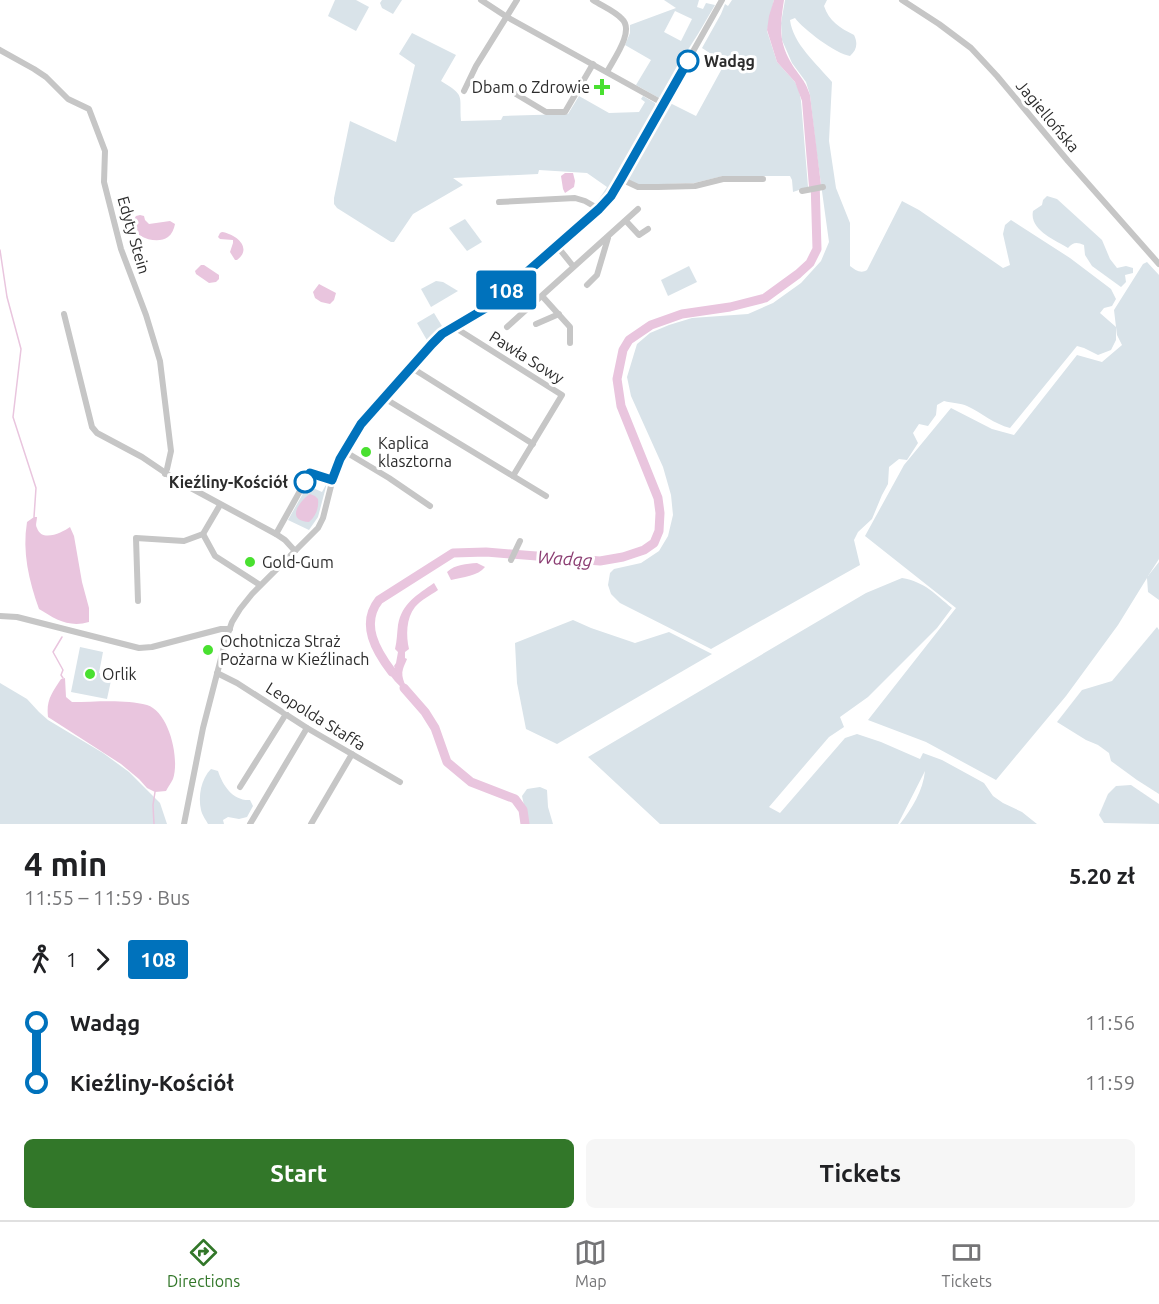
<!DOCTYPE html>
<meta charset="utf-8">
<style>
:root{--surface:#fff;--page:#f6f6f6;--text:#202124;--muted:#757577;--line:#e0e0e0;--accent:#327729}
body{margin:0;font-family:Ubuntu,sans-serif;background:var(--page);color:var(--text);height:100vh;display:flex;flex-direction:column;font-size:22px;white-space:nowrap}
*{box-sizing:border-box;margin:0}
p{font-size:20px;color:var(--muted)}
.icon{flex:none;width:33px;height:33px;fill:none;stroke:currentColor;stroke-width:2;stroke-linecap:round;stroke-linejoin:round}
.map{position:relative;height:824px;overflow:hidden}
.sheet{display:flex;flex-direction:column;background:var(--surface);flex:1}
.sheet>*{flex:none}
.badge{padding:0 12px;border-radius:4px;font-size:21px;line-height:39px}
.map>.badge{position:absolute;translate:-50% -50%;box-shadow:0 0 0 3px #fff}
.legs{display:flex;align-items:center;gap:9px;height:66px;padding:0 24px;font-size:20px}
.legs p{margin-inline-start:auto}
.overview{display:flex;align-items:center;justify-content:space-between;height:102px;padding:0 24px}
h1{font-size:33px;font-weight:700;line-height:45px}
.action{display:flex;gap:12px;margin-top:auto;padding:12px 24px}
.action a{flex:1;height:69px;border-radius:9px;background:var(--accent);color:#fff;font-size:24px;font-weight:700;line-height:69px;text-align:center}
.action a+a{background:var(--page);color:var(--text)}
ul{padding:0 24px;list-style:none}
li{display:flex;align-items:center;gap:21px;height:60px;font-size:22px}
li i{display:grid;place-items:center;width:9px;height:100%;margin:0 8px;background:currentColor}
li i::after{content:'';width:15px;height:15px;margin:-8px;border:4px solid;border-radius:50%;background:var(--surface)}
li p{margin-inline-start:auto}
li:first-child i{background:linear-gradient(#0000 50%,currentColor 0)}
li:last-child i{background:linear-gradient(currentColor 50%,#0000 0)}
.tab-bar{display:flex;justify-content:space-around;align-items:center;height:84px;border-top:2px solid var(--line);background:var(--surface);font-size:16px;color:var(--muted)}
.tab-bar a{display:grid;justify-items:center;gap:3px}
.tab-bar .current{color:var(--accent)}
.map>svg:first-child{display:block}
</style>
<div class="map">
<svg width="1159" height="824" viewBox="0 0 1159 824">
<rect width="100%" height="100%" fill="#fff"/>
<g fill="#d9e3e9" fill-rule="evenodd">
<path d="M 335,0 L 356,0 L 369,7 L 356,31 L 328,16 Z"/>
<path d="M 382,0 L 402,0 L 393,14 L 382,8 L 380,3 Z"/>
<path d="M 664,0 L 699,0 L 697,7 L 703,9 L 706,3 L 715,5 L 698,34 L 682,59 L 679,69 L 664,95 L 659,98 L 636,85 L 651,60 L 625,45 L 630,33 L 630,25 L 676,8 ZM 675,11 L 692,19 L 681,41 L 664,32 Z"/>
<path d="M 732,0 L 774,0 L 767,31 L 777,62 L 795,82 L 799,90 L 801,101 L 808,187 L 793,192 L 792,180 L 790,176 L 723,176 L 694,183 L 639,185 L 627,179 L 670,103 L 696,116 L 725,63 L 702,48 L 721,14 L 725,4 L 728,6 Z"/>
<path d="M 785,0 L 827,0 L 824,6 C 829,21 840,28 854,35 C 858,43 857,50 850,56 C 836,54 803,29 795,18 L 790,20 C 793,44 817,64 832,82 L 829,141 L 836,188 L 850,223 L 850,266 C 855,270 861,274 867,270 L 902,201 L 919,210 L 1003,268 L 1010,265 L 1003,234 L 1005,225 L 1011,220 L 1070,258 L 1111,289 L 1116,299 L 1112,306 L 1104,308 L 1100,313 L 1116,327 L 1114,310 L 1143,264 L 1147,262 L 1159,275 L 1159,559 L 1148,576 L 1159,562 L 1159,600 L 1148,592 L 1147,578 L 1118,625 L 1066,696 L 996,780 L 926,742 L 868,720 L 956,608 L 865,536 L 904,465 L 951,408 L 992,429 L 1014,435 L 1077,355 L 1102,362 L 1122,345 L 1117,335 L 1116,327 L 1116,340 L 1111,350 L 1098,355 L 1084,348 L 1077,346 L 1010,428 C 994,424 982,413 967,406 C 961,403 952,403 944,401 L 937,405 L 936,415 L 928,426 L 919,424 L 913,433 L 918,443 L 907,460 L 899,459 L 889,467 L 888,484 L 882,495 L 872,519 L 858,532 L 854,540 L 860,565 L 711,649 L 620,603 L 611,594 L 608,585 L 610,573 L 614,569 L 641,563 L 659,551 L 668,536 L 673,515 L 671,495 L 663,467 L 631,396 L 627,377 L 637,344 L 650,333 L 669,325 L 692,318 L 748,314 L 773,303 L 801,283 L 821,261 L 829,242 L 816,148 L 810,95 L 806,82 L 792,63 L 782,40 L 781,23 Z"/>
<path d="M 412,33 L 456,55 L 441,81 C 466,96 459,95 461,121 L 501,120 L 503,116 L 568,114 L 579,96 L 609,113 L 639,112 L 645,102 L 641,99 L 643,96 L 655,103 L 656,108 L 611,189 L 599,204 L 597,202 L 607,187 L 587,173 L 539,170 L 538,174 L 453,178 L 463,185 L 413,214 L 394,242 L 391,242 L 337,208 L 334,204 L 334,198 L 350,121 L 396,142 L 415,65 L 399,54 Z"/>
<path d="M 1047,196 L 1057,199 L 1102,240 L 1110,259 L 1117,268 L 1126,266 L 1133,268 L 1133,273 L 1125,275 L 1126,282 L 1121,287 L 1092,266 L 1085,255 L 1084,245 C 1077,242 1073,242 1068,248 C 1055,240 1029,230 1033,211 L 1042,205 L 1043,200 Z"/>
<path d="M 465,219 L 482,242 L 467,251 L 449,228 Z"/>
<path d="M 689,266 L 697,282 L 668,296 L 661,280 Z"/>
<path d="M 436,281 L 443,282 L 458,291 L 431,307 L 421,289 Z"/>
<path d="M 434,313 L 442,326 L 428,342 L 417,323 Z"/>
<path d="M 310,481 L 315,484 L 313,488 L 322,492 L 327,483 L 318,517 L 309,530 L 288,520 Z"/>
<path d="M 902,578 C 925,582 935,594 952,608 L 937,628 L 868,697 L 840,717 L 844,727 L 829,737 L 769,807 L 780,813 L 845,738 L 857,734 L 881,742 L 920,759 L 923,753 L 942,760 L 984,783 L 993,796 L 1003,803 L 1022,812 L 1037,824 L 900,824 C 912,808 923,791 925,771 L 898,824 L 660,824 L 588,757 L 866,593 Z"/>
<path d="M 573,620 L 591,628 L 635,643 L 669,632 L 712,654 L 557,744 L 526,729 L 517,683 L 515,643 Z"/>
<path d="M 1157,627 L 1159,630 L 1159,794 L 1137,780 L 1111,761 L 1109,753 L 1098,745 L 1086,740 L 1057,722 L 1082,690 L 1112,681 Z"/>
<path d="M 80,647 L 103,652 L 99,673 L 112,676 L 107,699 L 71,692 Z"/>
<path d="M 0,683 L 27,699 L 39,712 L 48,720 L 103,753 L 129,772 L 160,803 L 167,824 L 0,824 Z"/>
<path d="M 211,769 L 218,771 C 223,786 233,801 250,800 L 253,806 L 247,817 L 239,819 L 228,817 L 223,820 L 224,824 L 208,824 C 206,820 202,815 201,810 C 198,796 201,779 211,769 Z"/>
<path d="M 1131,785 L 1159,804 L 1159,824 L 1104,823 L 1099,815 L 1108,794 L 1116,786 Z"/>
<path d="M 540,787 L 547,790 L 548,807 L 553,824 L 528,824 L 522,796 L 527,789 Z"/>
</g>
<g fill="#e9c5de">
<path d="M 774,0 L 784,0 C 780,26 778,42 793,66 C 801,78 805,80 810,95 L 821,185 L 809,187 L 802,101 L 795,82 L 777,62 L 767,30 L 769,16 Z"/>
<path d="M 565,173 L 573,173 L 575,181 L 574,187 L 565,193 L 563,189 L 561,176 Z"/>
<path d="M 140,215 L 144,216 L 145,220 L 149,224 L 170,221 L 175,224 C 174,229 172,234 168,237 C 157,245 135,237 130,226 L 136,216 Z"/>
<path d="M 222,232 C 236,234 253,248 237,260 L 235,260 L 230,252 L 233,243 L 233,240 L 220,239 L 218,237 L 220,233 Z"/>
<path d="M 201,265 L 204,265 L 219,275 L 219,279 L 216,282 L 209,283 L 196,274 L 195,271 Z"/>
<path d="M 319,284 L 336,293 L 334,300 L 330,304 L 321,302 L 315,298 L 313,292 Z"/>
<path d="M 310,494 L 315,496 L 318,499 C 319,508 316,516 309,522 C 286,521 298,502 310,494 Z"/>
<path d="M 34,517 L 37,517 C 37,521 35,525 37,528 C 42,543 63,532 70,527 L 74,536 L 82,582 L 89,608 L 89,622 C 69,628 55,619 39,609 C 29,581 22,552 27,522 Z"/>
<path d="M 477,563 L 485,567 C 478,576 463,577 451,580 L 447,572 C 456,564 466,564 477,563 Z"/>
<path d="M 434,583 L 438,590 C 431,595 421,600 415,607 C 406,618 406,636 409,649 L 405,652 L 405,658 L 407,659 C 406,662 404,665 403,669 C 400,678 407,687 410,695 C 399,686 389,677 385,663 L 395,668 L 394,666 L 396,663 L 398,652 L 395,649 C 397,641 397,633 398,625 C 402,603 417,595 434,583 Z"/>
<path d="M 65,678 L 66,697 L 72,702 C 95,702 125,699 147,705 C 169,712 180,758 173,779 C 171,783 168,787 166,791 L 155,792 L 147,788 L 139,779 L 121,764 L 48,717 C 46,700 52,693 61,679 Z"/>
</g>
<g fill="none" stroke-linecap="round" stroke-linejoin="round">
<g stroke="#e9c5de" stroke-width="1.5">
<path d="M 0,250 L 7,297 L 21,349 L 13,417 L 36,488 L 34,517"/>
<path d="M 62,637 L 53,652 L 63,670 L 61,675 L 63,678"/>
<path d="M 154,824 L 153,805 L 155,792"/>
</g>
<g stroke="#e9c5de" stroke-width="9">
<path d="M 392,672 C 376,651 360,624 379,600 L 453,553 L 486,552 L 600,561 L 623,557 L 644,550 L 654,543 L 659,531 L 660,513 L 658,498 L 621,406 L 617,379 L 623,350 L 629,340 L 651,325 L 682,314 L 730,307 L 765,298 L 798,274 L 810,263 L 817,249 L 815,180"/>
<path d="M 404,688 L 425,712 L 435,728 L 447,762 L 471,782 L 515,799 L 523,810 L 525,824"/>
</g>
<g stroke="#c6c6c6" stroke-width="6">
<path d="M 481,0 L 507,17 L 664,104"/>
<path d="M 593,0 C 602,6 615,11 622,19 C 635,31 613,60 607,72"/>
<path d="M 902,0 L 939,24 L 971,48 L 997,76 L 1068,161 L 1159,264"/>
<path d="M 0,50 L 34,69 L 46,77 L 68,99 L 89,109 L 105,151 L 104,182 L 121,249 L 146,315 L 160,361 L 171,451 L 167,469 L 165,474"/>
<path d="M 464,91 L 476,66 L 517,0"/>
<path d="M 516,94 L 546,112 L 565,112 L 593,64"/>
<path d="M 621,179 L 638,187 L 658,187 L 695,186 L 723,179 L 763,179"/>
<path d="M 802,191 L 823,187"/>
<path d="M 499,202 L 575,198 L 585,201 L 599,209"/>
<path d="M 626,221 L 639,235 L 648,229"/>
<path d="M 557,246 L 573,266"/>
<path d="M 587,285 L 597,275 L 608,238"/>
<path d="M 542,296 L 570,327 L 570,343"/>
<path d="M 64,314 L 92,427 L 97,433 L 142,457 L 176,480 L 276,534 L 285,540 L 295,551"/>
<path d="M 536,324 L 559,314"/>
<path d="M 507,327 L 638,209"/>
<path d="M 412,368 L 533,444"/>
<path d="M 384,398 L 513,476 L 562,395 L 454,327"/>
<path d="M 344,451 L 389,478 L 430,506"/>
<path d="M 513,476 L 546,496"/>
<path d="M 203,534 L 220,505"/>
<path d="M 276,534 L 310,473 L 332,480"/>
<path d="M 511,560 L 520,541"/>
<path d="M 138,601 L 136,538 L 184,541 L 203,534 L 215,556 L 260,585"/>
<path d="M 0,616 L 17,617 L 139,648 L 152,647 L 221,629 L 230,629"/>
<path d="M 217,673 L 237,683 L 307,728 L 400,782"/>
<path d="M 240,787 L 286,714"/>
<path d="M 184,824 L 203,728 L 226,639 L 232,622 L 240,609 L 252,594 L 318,528 L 323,518 L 335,470 L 340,459 L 361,424 L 369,414 L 442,335 L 486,308 L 599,209 L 611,196 L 621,179 L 722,0"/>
<path d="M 250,824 L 307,728"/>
<path d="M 311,824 L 352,754"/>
</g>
</g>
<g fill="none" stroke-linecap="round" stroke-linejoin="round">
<defs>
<path id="line-1" d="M 305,482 L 310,473 L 332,480 L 340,459 L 361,424 L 432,344 L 442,334 L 486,308 L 599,209 L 611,196 L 621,179 L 688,61"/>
</defs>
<use href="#line-1" stroke="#fff" stroke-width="14"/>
<use href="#line-1" stroke="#0072bc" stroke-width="9"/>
</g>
<g fill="#fff" stroke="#0072bc" stroke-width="3">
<circle cx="688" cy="61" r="10"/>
<circle cx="305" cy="482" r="10"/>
</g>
<g fill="#49e030" stroke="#fff" stroke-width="2">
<path d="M599 78h6v6h6v6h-6v6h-6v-6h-6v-6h6z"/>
<circle cx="366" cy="452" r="6"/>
<circle cx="250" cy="562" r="6"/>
<circle cx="208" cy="650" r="6"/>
<circle cx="90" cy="674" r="6"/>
</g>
<g text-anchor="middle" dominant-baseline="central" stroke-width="6" stroke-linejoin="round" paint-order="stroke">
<g font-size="16" font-weight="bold" fill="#2c2c2c" stroke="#fff" text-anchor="start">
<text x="704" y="61">Wadąg</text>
<text x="288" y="482" text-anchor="end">Kieźliny-Kościół</text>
</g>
<g font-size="16" fill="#2c2c2c" stroke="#fff" text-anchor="start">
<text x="590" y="87" text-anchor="end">Dbam o Zdrowie</text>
<text x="378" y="443">Kaplica<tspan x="378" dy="18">klasztorna</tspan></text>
<text x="262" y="562">Gold-Gum</text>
<text x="220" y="641">Ochotnicza Straż<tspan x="220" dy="18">Pożarna w Kieźlinach</tspan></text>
<text x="102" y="674">Orlik</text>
</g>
<g font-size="16" fill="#2c2c2c" stroke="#fff">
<text transform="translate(1048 116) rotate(50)">Jagiellońska</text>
<text transform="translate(134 235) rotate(74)">Edyty Stein</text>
<text transform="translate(527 357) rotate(32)">Pawła Sowy</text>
<text transform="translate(316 716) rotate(32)">Leopolda Staffa</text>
</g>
<g font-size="18" font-style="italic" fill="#8b3d72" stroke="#fff">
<text transform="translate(565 558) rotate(4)">Wadąg</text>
</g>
</g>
</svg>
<b class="badge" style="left:506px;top:290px;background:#0072bc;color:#fff">108</b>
</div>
<section class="sheet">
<div class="overview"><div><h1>4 min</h1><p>11:55 – 11:59 · Bus</p></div><b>5.20 zł</b></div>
<div class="legs"><svg class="icon" aria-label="walk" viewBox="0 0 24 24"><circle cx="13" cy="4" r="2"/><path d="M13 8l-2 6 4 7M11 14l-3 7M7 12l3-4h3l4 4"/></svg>1<svg class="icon" aria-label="forward" viewBox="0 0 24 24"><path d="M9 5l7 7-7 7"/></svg><b class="badge" style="background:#0072bc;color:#fff">108</b></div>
<ul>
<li><i style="color:#0072bc"></i><b>Wadąg</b><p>11:56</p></li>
<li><i style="color:#0072bc"></i><b>Kieźliny-Kościół</b><p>11:59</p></li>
</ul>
<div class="action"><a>Start</a><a>Tickets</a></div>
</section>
<nav class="tab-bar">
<a class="current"><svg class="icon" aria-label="directions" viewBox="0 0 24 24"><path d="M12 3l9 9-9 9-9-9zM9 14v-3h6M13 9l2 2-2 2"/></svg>Directions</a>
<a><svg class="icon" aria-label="map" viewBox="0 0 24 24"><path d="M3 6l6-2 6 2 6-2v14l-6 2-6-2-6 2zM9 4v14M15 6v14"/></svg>Map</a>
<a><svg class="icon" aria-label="tickets" viewBox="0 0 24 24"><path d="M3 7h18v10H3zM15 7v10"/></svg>Tickets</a>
</nav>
